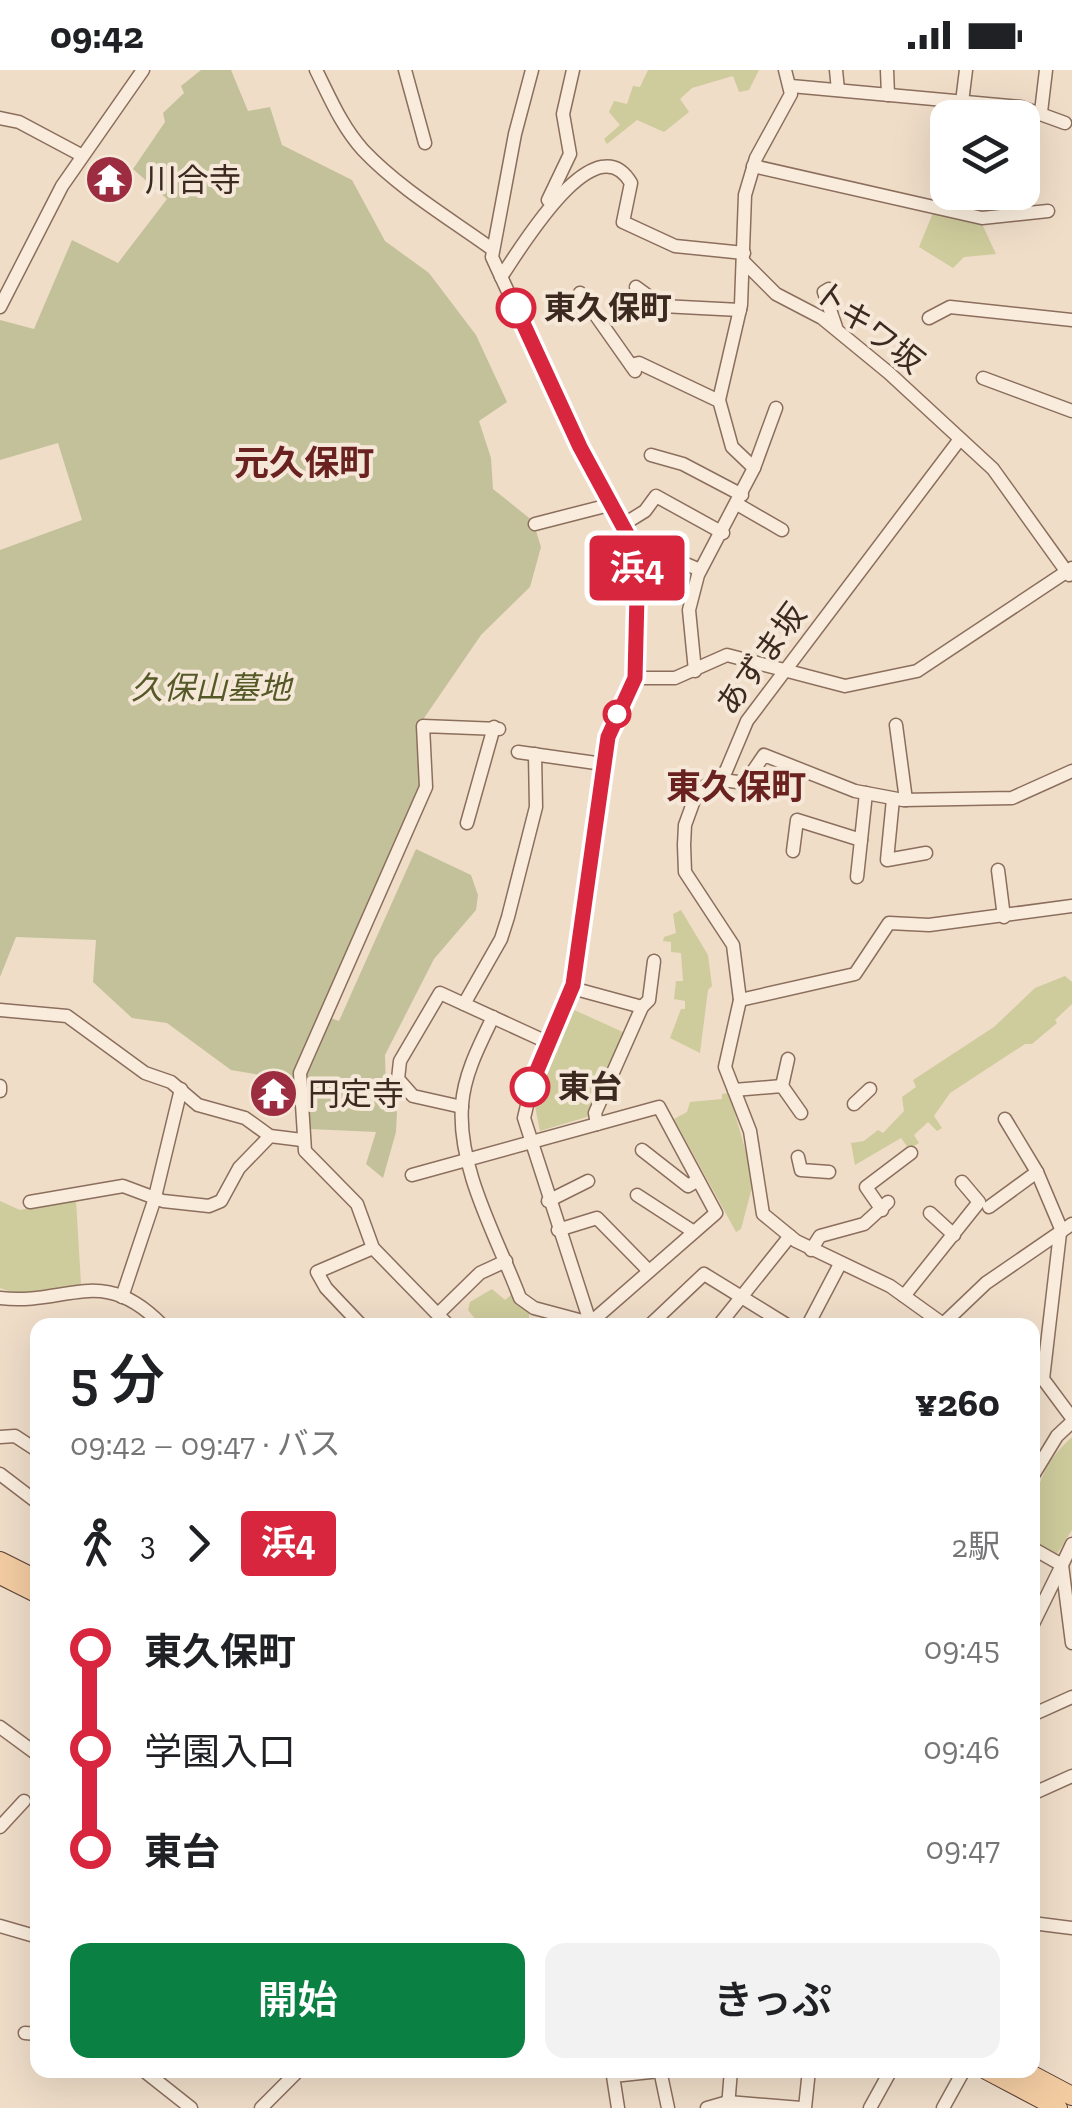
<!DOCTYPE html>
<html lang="ja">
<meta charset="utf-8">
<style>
:root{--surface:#fff;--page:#f2f2f2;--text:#202124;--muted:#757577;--accent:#0b8043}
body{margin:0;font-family:"Zilla Slab","Noto Sans JP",serif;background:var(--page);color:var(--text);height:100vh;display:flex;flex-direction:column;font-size:38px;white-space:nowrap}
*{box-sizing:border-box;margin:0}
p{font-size:32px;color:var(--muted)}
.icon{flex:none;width:55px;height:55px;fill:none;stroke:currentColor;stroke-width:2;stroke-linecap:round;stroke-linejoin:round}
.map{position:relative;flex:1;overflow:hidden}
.side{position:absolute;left:30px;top:1248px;width:1010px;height:760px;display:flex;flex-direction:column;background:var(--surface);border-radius:20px;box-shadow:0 10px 40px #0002}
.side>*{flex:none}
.badge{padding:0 20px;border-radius:8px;font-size:35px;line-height:65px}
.tools{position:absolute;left:930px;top:30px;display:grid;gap:20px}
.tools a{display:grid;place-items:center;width:110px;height:110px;border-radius:20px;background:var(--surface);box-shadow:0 10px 40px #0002;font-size:50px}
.map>.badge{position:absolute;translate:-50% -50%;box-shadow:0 0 0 5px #fff}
.legs{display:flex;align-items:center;gap:15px;height:110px;padding:0 40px;font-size:32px}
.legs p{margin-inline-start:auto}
.overview{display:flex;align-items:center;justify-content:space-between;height:170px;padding:0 40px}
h1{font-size:55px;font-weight:600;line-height:75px}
.button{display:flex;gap:20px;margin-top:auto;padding:20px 40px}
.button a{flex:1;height:115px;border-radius:20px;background:var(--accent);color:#fff;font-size:40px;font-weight:600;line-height:115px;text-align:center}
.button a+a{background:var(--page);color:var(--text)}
ul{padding:0 40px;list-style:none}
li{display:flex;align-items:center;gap:35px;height:100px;font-size:38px}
li i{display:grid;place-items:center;width:15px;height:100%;margin:0 12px;background:currentColor}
li i::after{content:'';width:25px;height:25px;margin:-12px;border:8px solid;border-radius:50%;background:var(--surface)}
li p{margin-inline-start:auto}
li:first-child i{background:linear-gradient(#0000 50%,currentColor 0)}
li:last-child i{background:linear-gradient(currentColor 50%,#0000 0)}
.status{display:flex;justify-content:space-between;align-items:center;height:70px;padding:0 50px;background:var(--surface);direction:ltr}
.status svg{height:28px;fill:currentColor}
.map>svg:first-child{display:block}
</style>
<div class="status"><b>09:42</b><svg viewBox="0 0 49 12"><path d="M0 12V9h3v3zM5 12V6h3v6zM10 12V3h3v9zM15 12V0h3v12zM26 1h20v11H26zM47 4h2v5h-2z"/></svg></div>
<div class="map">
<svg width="1072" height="2038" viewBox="0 0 1072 2038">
<rect width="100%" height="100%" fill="#efddc8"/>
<g fill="#cecb9c">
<path d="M 648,0 L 759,0 L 749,20 L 739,22 L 733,6 L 692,18 L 680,29 L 689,42 L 664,62 L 637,50 L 607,74 L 604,69 L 620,55 L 609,42 L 614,31 L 627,34 L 633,16 L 640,17 Z"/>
<path d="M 935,138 L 982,154 L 996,184 L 964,187 L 953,198 L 919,177 Z"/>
<path d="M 681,840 L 708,885 L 712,916 L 708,920 L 700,983 L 670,968 L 681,939 L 685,939 L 685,931 L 674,929 L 676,911 L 683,911 L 681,883 L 671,882 L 671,872 L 663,871 L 664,867 L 676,863 L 673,844 Z"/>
<path d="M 1065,906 L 1072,912 L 1072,934 L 1055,950 L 1057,953 L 1032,974 L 1025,974 L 950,1023 L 934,1046 L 942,1058 L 937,1061 L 928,1052 L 914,1065 L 919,1073 L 909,1079 L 901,1068 L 855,1095 L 851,1073 L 864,1071 L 878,1060 L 883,1063 L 904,1041 L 902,1027 L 916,1017 L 913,1010 L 994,957 L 1035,918 Z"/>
<path d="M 572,939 L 625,963 L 590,1046 L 540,1061 L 535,1036 Z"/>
<path d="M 729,1023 L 754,1110 L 741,1159 L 736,1162 L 674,1049 L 687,1042 L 690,1032 L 722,1029 L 722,1024 Z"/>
<path d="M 76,1130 L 81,1214 L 25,1227 L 0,1218 L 0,1131 L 20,1140 Z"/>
<path d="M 492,1219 L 505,1230 L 511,1225 L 529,1241 L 529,1255 L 480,1255 L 468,1240 L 470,1232 Z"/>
<path d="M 1072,1367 L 1072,1460 L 1057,1484 L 1033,1471 C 1032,1429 1038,1397 1072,1367 Z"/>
</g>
<path fill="#c3c19a" d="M 201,0 L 231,0 L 248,41 L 270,37 L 282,75 L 352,110 L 385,171 L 429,203 L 476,265 L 507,332 L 479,351 L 491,388 L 493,419 L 533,451 L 541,477 L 530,517 L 481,565 L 420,654 L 416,667 L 425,706 L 322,945 L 339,951 L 416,779 L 471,805 L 478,825 L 476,840 L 434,889 L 385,985 L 386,1019 L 397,1042 L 396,1062 L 383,1108 L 366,1094 L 376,1062 L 309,1059 L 303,1024 L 282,1022 L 272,1007 L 231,1000 L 167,953 L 132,948 L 93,912 L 96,870 L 16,867 L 0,907 L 0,480 L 82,450 L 58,373 L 0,390 L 0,250 L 34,259 L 72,170 L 118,193 L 167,129 L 133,99 L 165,52 L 163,43 L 184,23 L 181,16 Z"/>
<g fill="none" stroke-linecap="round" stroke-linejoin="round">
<defs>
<g id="minor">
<path d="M 316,0 C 330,28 342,57 363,80 C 400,119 449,148 492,179"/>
<path d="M 405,0 L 425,73"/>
<path d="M 532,0 L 515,64 L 492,187 L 579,376 L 638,484 L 635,608 L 608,667 L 573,915 L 534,1006 L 524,1048 L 591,1255"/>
<path d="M 836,0 L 838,20"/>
<path d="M 887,0 L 888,25"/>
<path d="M 791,16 L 1021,37 L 1065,53"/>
<path d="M 1041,42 L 1046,0"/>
<path d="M 0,48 L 19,52 L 81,85"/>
<path d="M 960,48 L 966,0"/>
<path d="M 753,96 L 982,148 L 1048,141"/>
<path d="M 548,130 L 570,84 L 563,44 L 573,0"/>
<path d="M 948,138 L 950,122"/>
<path d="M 743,191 L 776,224 L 822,248 L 889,303 L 993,399 L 1069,505"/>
<path d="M 501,207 C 519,181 595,51 631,113 L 623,152 L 675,176 L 744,183"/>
<path d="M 636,217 L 662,236 L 740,240"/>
<path d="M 829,219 L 824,222 L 836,257"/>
<path d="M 580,223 L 635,301"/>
<path d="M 0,237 L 62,116 L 143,0"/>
<path d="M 929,248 L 950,237 L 1072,250"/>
<path d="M 631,295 L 639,293 L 719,331"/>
<path d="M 983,308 L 1072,341"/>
<path d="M 651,385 L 683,394 L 742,425"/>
<path d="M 754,398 L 776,338"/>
<path d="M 737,434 L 782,460"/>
<path d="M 535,454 L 613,434"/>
<path d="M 624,454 L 645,441 L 656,426 L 723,463"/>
<path d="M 638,485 L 662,485"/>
<path d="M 667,486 L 700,500"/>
<path d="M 695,601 L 689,540 L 698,505 L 754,398 L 732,377 L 719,330 L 741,235 L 745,125 L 756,88 L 791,24 L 785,0"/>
<path d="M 635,608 L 675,608 L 727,585 L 845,616 L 917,601 L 1072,498"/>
<path d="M 896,655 L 906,730"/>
<path d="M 518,682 L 603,694"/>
<path d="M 715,709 L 745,713 L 764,685 L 855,721 L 903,730 L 1012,728 L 1072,701"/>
<path d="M 893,729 L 887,790 L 926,783"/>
<path d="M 467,753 L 494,657"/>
<path d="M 793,781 L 797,750 L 861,770 L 866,723"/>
<path d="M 998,800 L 1004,847"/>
<path d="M 857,807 L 861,770"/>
<path d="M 572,918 L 642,937 L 595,1043 L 597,1054"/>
<path d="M 740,930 L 855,904 L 889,853 L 929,855 L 1072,836"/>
<path d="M 464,934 L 501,869 L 508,847 L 536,737 L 535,684"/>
<path d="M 642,937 L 649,930 L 654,891"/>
<path d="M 0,940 L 67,946 L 145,1003 L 171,1012 L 198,1035 L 245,1048 L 270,1066 L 302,1070"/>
<path d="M 0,1016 L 0,1021"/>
<path d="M 782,1016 L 788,989"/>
<path d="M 734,1020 L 782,1016 L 801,1043"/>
<path d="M 854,1034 L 870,1019"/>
<path d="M 462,1037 L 413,1026 L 398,1009 L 400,991 L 440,923 L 549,973"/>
<path d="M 1005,1049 L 1037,1102 L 1062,1161"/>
<path d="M 642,1080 L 688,1116 L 698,1110"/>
<path d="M 798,1087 L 801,1100 L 829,1102"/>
<path d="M 412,1105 C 494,1083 576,1060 659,1037 L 716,1143 L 590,1253 L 534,1238 L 520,1228 C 498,1169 457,1099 462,1035 C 464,1004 480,974 493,947"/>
<path d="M 637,1125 L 694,1162"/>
<path d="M 548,1131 L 588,1111"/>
<path d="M 30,1132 L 123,1116 L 163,1131 L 209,1136 L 221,1131 L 239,1098 L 270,1066"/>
<path d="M 989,1137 L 1037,1102"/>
<path d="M 882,1140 L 866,1117 L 911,1083"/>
<path d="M 930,1143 L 954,1165"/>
<path d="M 558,1160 L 597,1148 L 649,1201"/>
<path d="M 1060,1163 L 1043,1309 L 1072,1348"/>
<path d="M 811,1180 L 820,1166 L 864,1154 L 888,1132"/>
<path d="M 904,1226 L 979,1132 L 962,1112"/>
<path d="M 122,1227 L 154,1131 L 181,1019"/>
<path d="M 0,1228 C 67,1236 102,1193 162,1255"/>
<path d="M 438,1244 L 480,1203 L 506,1191"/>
<path d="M 943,1254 L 890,1216 L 796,1171 L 763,1144 L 750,1061 L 725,997 L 740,930 L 733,875 L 685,802 L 684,775 L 685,755 L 697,722 L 726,701 L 747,651 L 960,369"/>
<path d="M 361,1255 L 326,1218 L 317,1202 L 373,1178"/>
<path d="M 448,1255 L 373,1178 L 357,1134 L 305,1081 L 300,1003 L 426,717 L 423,656 L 499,659"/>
<path d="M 650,1255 L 704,1204 L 787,1255"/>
<path d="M 719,1255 L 790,1166"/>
<path d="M 808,1255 L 840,1194"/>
<path d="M 942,1255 L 986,1213 L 1072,1154"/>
<path d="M 0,1367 L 15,1366 L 38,1381"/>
<path d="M 0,1404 L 38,1433"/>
<path d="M 1032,1407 L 1057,1366 L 1072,1352"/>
<path d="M 1072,1474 L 1062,1495 L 1072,1573"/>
<path d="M 1032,1478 L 1062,1495 L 1032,1556"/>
<path d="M 1032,1645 L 1072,1627"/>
<path d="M 0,1657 L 38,1685"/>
<path d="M 1032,1724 L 1072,1706"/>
<path d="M 0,1757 L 24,1731"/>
<path d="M 1032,1853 L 1072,1858"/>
<path d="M 0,1856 L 38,1867"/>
<path d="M 25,1963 L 38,1964"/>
<path d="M 143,2000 L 191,2038"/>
<path d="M 660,2000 L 668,2038"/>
<path d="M 728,2037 L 731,2000"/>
<path d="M 261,2038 L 299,2000"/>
<path d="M 618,2038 L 613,2006 L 660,2001"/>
<path d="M 707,2038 L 728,2032 L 801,2038"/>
<path d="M 805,2038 L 809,2000"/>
<path d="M 870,2038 L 891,2000"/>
<path d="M 943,2038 L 964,2000"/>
</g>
<g id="major">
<path d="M 0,1491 L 38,1510"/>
<path d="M 0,1505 L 38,1524"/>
<path d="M 986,2000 L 1058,2038"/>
<path d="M 1023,2000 L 1072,2026"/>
</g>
</defs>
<use href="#minor" stroke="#8c6e5d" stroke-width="15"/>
<use href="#major" stroke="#5a3d31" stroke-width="20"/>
<use href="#minor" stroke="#f9ecdc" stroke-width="12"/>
<use href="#major" stroke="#f2cba1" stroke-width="18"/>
</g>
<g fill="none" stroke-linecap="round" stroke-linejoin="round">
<defs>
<path id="line-1" d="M 516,238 L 580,377 L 638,484 L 635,608 L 608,667 L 573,915 L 530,1017"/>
</defs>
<use href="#line-1" stroke="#fff" stroke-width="22"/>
<use href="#line-1" stroke="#d7263d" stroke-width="15"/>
</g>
<defs>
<symbol id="temple-disc" viewBox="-11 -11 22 22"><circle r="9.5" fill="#9c2c40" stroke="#f6e8d8"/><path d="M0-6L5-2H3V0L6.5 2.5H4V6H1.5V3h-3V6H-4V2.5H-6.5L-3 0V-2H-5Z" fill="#fff"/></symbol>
</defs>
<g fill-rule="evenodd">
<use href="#temple-disc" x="82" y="82" width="55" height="55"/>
<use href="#temple-disc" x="246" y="996" width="55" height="55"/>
</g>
<g fill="#fff" stroke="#d7263d" stroke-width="5">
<circle cx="516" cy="238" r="18"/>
<circle cx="617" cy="644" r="12"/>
<circle cx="530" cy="1017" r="18"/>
</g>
<g text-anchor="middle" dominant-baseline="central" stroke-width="8" stroke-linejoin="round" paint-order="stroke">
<g font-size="32" fill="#3c2920" stroke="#f6e8d8" text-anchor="start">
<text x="145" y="110">川合寺</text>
<text x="308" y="1024">円定寺</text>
</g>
<g font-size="32" font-weight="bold" fill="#3c2920" stroke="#f6e8d8" text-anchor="start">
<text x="544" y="238">東久保町</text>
<text x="558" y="1017">東台</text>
</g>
<g font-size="32" fill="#3c2920" stroke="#f6e8d8">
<text transform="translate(869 257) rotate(38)">トキワ坂</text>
<text transform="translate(761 589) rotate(-54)">あずま坂</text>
</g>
<g font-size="32" font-style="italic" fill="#555927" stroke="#f6e8d8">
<text x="211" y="618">久保山墓地</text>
</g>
<g font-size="35" font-weight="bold" fill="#69221f" stroke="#f6e8d8">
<text x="304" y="393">元久保町</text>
<text x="736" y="717">東久保町</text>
</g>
</g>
</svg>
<div class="tools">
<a><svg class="icon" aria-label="layers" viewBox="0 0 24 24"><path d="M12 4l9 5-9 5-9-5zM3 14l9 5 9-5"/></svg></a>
</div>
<b class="badge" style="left:637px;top:498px;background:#d7263d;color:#fff">浜4</b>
<section class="side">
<div class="overview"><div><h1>5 分</h1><p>09:42 – 09:47 · バス</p></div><b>¥260</b></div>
<div class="legs"><svg class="icon" aria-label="walk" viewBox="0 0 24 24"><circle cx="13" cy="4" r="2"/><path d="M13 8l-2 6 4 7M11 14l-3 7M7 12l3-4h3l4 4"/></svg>3<svg class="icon" aria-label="forward" viewBox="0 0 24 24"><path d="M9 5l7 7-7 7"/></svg><b class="badge" style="background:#d7263d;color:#fff">浜4</b><p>2駅</p></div>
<ul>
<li><i style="color:#d7263d"></i><b>東久保町</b><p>09:45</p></li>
<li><i style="color:#d7263d"></i><span>学園入口</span><p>09:46</p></li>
<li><i style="color:#d7263d"></i><b>東台</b><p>09:47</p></li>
</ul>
<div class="button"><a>開始</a><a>きっぷ</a></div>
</section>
</div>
